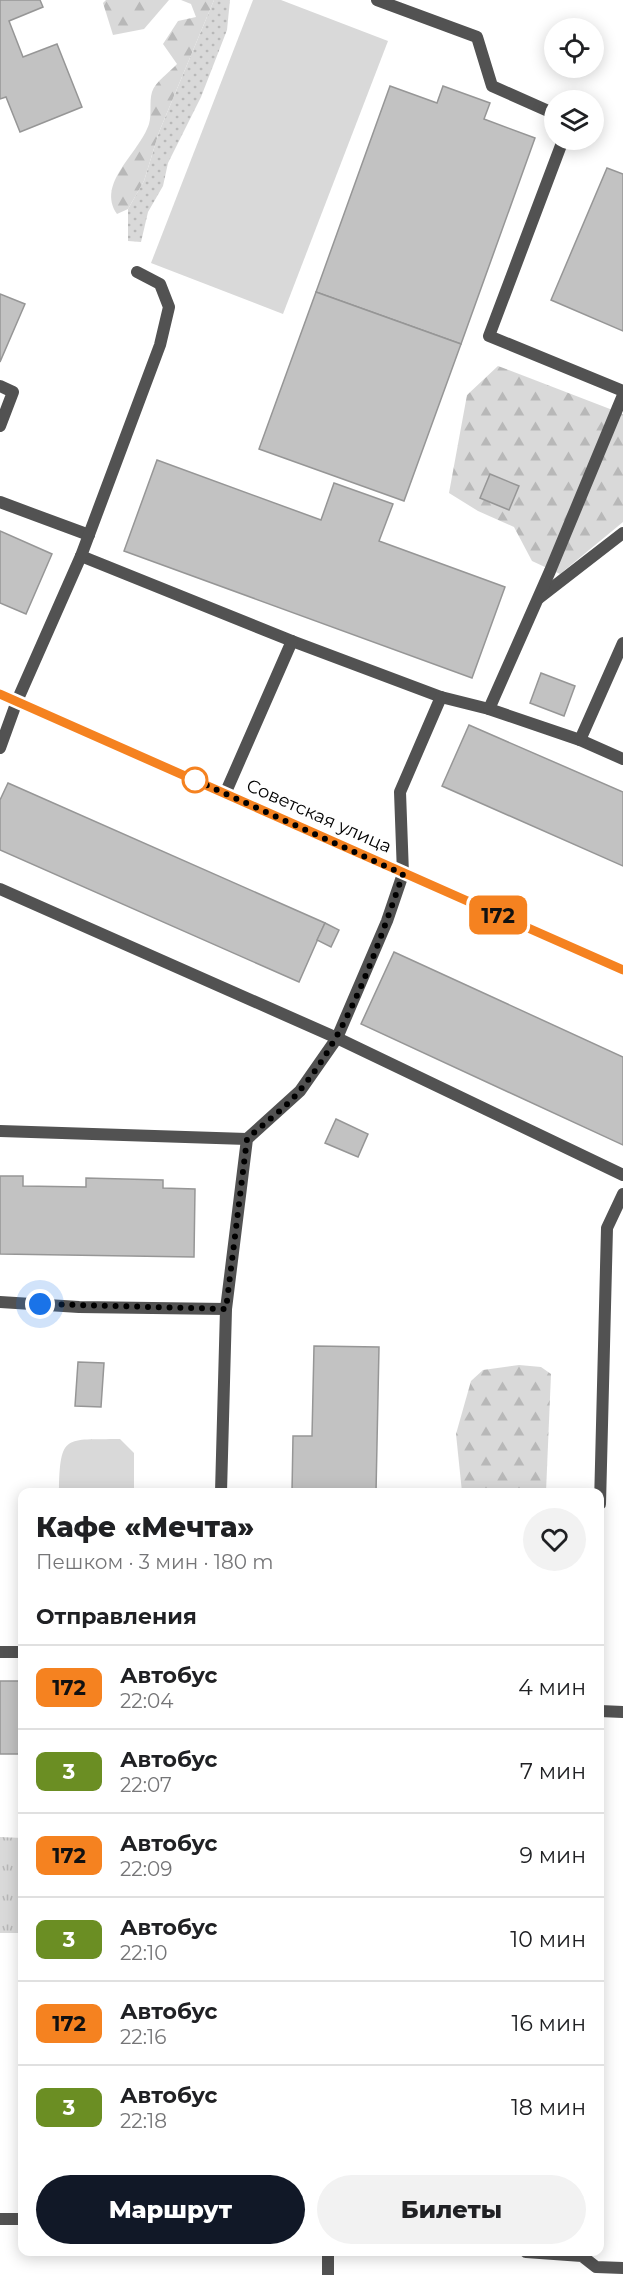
<!DOCTYPE html>
<html lang="ru">
<meta charset="utf-8">
<style>
:root{--surface:#fff;--page:#f2f2f2;--text:#202124;--muted:#757577;--line:#e0e0e0;--accent:#111827}
body{margin:0;font-family:Montserrat,sans-serif;background:var(--page);color:var(--text);height:100vh;display:flex;flex-direction:column;font-size:22px;white-space:nowrap}
*{box-sizing:border-box;margin:0}
p{font-size:20px;color:var(--muted)}
.icon{flex:none;width:33px;height:33px;fill:none;stroke:currentColor;stroke-width:2;stroke-linecap:round;stroke-linejoin:round}
.map{position:relative;flex:1;overflow:hidden}
.sheet{position:absolute;left:18px;top:1488px;width:586px;height:768px;display:flex;flex-direction:column;background:var(--surface);border-radius:12px;box-shadow:0 3px 15px #0003}
.sheet>*{flex:none}
.badge{padding:0 12px;border-radius:9px;font-size:21px;line-height:39px}
.tools{position:absolute;left:544px;top:18px;display:grid;gap:12px}
.tools a{display:grid;place-items:center;width:60px;height:60px;border-radius:50%;background:var(--surface);box-shadow:0 3px 15px #0003;font-size:30px}
.you{position:absolute;width:30px;height:30px;margin:-15px;border:4px solid #fff;border-radius:50%;background:#1a73e8;box-shadow:0 0 0 9px #1a73e833}
.map>.badge{position:absolute;translate:-50% -50%;box-shadow:0 0 0 3px #fff}
h2{padding:0 18px;font-size:22px;line-height:54px}
.round{display:grid;place-items:center;flex:none;width:63px;height:63px;border-radius:32px;background:var(--page)}
.head{display:flex;align-items:center;justify-content:space-between;height:102px;padding:0 18px}
h1{font-size:28px;font-weight:800;line-height:45px}
.button{display:flex;gap:12px;margin-top:auto;padding:12px 18px}
.button a{flex:1;height:69px;border-radius:36px;background:var(--accent);color:#fff;font-size:24px;font-weight:800;line-height:69px;text-align:center}
.button a+a{background:var(--page);color:var(--text)}
ul{padding:0;list-style:none}
li{display:flex;align-items:center;gap:18px;height:84px;padding:0 18px;border-top:2px solid var(--line)}
li div{flex:1}
li b{display:block;font-size:22px}
li em{font-style:normal}
li .badge{min-width:66px;font-weight:700;text-align:center}
.map>svg:first-child{display:block}
</style>
<div class="map">
<svg width="623" height="2275" viewBox="0 0 623 2275">
<defs>
<pattern id="grass-dots" width="8" height="8" patternUnits="userSpaceOnUse" patternTransform="scale(1.5)"><rect width="8" height="8" fill="#d9d9d9"/><path d="M2 2h.1M6 6h.1" fill="none" stroke="#b8b8b8" stroke-width="1.8" stroke-linecap="round"/></pattern>
<pattern id="forest-firs" width="22" height="20" patternUnits="userSpaceOnUse" patternTransform="scale(1.5)"><rect width="22" height="20" fill="#d9d9d9"/><path d="M5 1l3.5 6h-7zM16 11l3.5 6h-7z" fill="#b8b8b8"/></pattern>
<pattern id="park-tufts" width="24" height="20" patternUnits="userSpaceOnUse" patternTransform="scale(1.5)"><rect width="24" height="20" fill="#d9d9d9"/><path d="M3 7l-1-3M5 7V3M7 7l1-3M15 17l-1-3M17 17v-4M19 17l1-3" fill="none" stroke="#b8b8b8"/></pattern>
</defs>
<rect width="100%" height="100%" fill="#fff"/>
<path fill="url(#grass-dots)" d="M 214,0 L 230,0 L 227,30 L 201,97 L 168,163 L 163,186 L 148,212 L 141,242 L 128,241 L 128,209 L 144,181 L 159,132 Z"/>
<g fill="url(#forest-firs)">
<path d="M 106,0 L 169,0 L 144,29 L 113,35 L 103,3 Z"/>
<path d="M 181,0 L 214,0 L 159,132 L 144,181 L 128,209 L 117,214 C 96,183 139,154 149,124 C 152,114 149,102 152,92 C 155,82 170,72 177,64 L 163,44 L 178,21 L 196,17 L 191,4 Z"/>
<path d="M 498,366 L 623,414 L 623,522 L 560,574 L 532,561 L 514,527 L 478,511 L 449,493 L 467,395 Z"/>
<path d="M 519,1365 L 541,1367 L 551,1374 L 546,1492 L 462,1492 L 456,1434 L 471,1381 L 483,1370 Z"/>
</g>
<path fill="url(#park-tufts)" d="M 0,1837 L 22,1838 L 22,1933 L 0,1933 Z"/>
<g fill="#d9d9d9">
<path d="M 253,0 L 281,0 L 388,41 L 283,314 L 151,263 Z"/>
<path d="M 120,1439 L 134,1453 L 134,1492 L 59,1492 C 60,1433 65,1440 120,1439 Z"/>
</g>
<g fill="#c2c2c2" stroke="#969696" stroke-width="1.5">
<path d="M 0,0 L 40,0 L 43,7 L 9,21 L 23,57 L 57,44 L 82,107 L 20,132 L 6,97 L 0,99 Z"/>
<path d="M 390,86 L 437,103 L 443,86 L 490,103 L 484,119 L 535,138 L 461,344 L 316,292 Z"/>
<path d="M 607,168 L 623,174 L 623,331 L 551,300 Z"/>
<path d="M 316,292 L 461,344 L 404,501 L 259,449 Z"/>
<path d="M 0,294 L 25,304 L 0,362 Z"/>
<path d="M 157,460 L 321,520 L 334,483 L 393,504 L 379,541 L 505,587 L 472,678 L 124,551 Z"/>
<path d="M 490,474 L 519,486 L 509,510 L 480,498 Z"/>
<path d="M 0,531 L 52,554 L 26,614 L 0,603 Z"/>
<path d="M 541,673 L 575,686 L 564,716 L 530,703 Z"/>
<path d="M 469,725 L 623,792 L 623,866 L 442,786 Z"/>
<path d="M 8,783 L 325,923 L 299,982 L 0,850 L 0,800 Z"/>
<path d="M 325,923 L 339,930 L 331,947 L 317,940 Z"/>
<path d="M 394,952 L 623,1057 L 623,1145 L 361,1024 Z"/>
<path d="M 336,1119 L 368,1134 L 358,1157 L 325,1143 Z"/>
<path d="M 0,1176 L 23,1176 L 23,1186 L 86,1187 L 86,1178 L 163,1180 L 163,1188 L 195,1189 L 194,1257 L 0,1254 Z"/>
<path d="M 314,1346 L 379,1347 L 376,1492 L 292,1492 L 293,1436 L 312,1436 Z"/>
<path d="M 78,1362 L 104,1363 L 101,1407 L 75,1406 Z"/>
<rect x="0" y="1681" width="22" height="73"/>
</g>
<g fill="none" stroke-linecap="round" stroke-linejoin="round">
<g stroke="#525252" stroke-width="12">
<path d="M 377,0 L 477,37 L 492,86 L 555,114"/>
<path d="M 563,140 L 489,336 L 623,391"/>
<path d="M 0,386 L 13,392 L 0,426"/>
<path d="M 0,502 L 89,535"/>
<path d="M 81,556 L 292,641 L 441,697 L 489,709 L 580,740 L 623,759"/>
<path d="M 539,598 L 623,533"/>
<path d="M 489,709 L 550,571 L 623,395"/>
<path d="M 580,740 L 623,643"/>
<path d="M 0,748 L 17,701 L 81,556 L 160,345 L 169,307 L 160,284 L 137,272"/>
<path d="M 225,794 L 292,641"/>
<path d="M 0,889 L 337,1038 L 623,1175"/>
<path d="M 0,1131 L 247,1139"/>
<path d="M 0,1302 L 79,1307 L 226,1309"/>
<path d="M 221,1492 L 226,1309 L 247,1139 L 300,1091 L 337,1038 L 387,921 L 403,874 L 400,792 L 441,697"/>
<path d="M 600,1504 L 607,1228 L 623,1194"/>
<path d="M 0,1652 L 22,1652"/>
<path d="M 600,1711 L 623,1712"/>
<path d="M 0,2219 L 22,2219"/>
<path d="M 526,2252 L 582,2256 L 596,2267 L 623,2268"/>
<path d="M 328,2275 L 328,2252"/>
</g>
<path stroke="#1f1f1f" stroke-width="12" d="M 0,694 L 623,970"/>
</g>
<g fill="none" stroke-linecap="round" stroke-linejoin="round">
<defs>
<path id="line" d="M 0,694 L 623,970"/>
</defs>
<use href="#line" stroke="#fff" stroke-width="14"/>
<use href="#line" stroke="#f58220" stroke-width="9"/>
<path stroke="#000" stroke-width="6" stroke-dasharray="0 10.8" d="M 40,1304 L 226,1309 L 247,1139 C 264,1123 286,1108 301,1089 C 350,1030 378,946 403,874 L 195,780"/>
</g>
<circle fill="#fff" stroke="#f58220" stroke-width="3" cx="195" cy="780" r="12"/>
<g text-anchor="middle" dominant-baseline="central" stroke-width="4.5" stroke-linejoin="round" paint-order="stroke">
<g font-size="18" fill="#000" stroke="#fff">
<text transform="translate(319 816) rotate(24)">Советская улица</text>
</g>
</g>
</svg>
<div class="tools">
<a><svg class="icon" aria-label="locate" viewBox="0 0 24 24"><circle cx="12" cy="12" r="6"/><path d="M12 2v4M12 18v4M2 12h4M18 12h4"/></svg></a>
<a><svg class="icon" aria-label="layers" viewBox="0 0 24 24"><path d="M12 4l9 5-9 5-9-5zM3 14l9 5 9-5"/></svg></a>
</div>
<div class="you" style="left:40px;top:1304px"></div>
<b class="badge" style="left:498px;top:915px;background:#f58220;color:#111">172</b>
<section class="sheet">
<div class="head"><div><h1>Кафе «Мечта»</h1><p>Пешком · 3 мин · 180 m</p></div><a class="round"><svg class="icon" aria-label="heart" viewBox="0 0 24 24"><path d="M12 20l-8-8c-3-5 5-10 8-4 3-6 11-1 8 4z"/></svg></a></div>
<h2>Отправления</h2>
<ul>
<li><span class="badge" style="background:#f58220;color:#111">172</span><div><b>Автобус</b><p>22:04</p></div><em>4 мин</em></li>
<li><span class="badge" style="background:#6b8e23;color:#fff">3</span><div><b>Автобус</b><p>22:07</p></div><em>7 мин</em></li>
<li><span class="badge" style="background:#f58220;color:#111">172</span><div><b>Автобус</b><p>22:09</p></div><em>9 мин</em></li>
<li><span class="badge" style="background:#6b8e23;color:#fff">3</span><div><b>Автобус</b><p>22:10</p></div><em>10 мин</em></li>
<li><span class="badge" style="background:#f58220;color:#111">172</span><div><b>Автобус</b><p>22:16</p></div><em>16 мин</em></li>
<li><span class="badge" style="background:#6b8e23;color:#fff">3</span><div><b>Автобус</b><p>22:18</p></div><em>18 мин</em></li>
</ul>
<div class="button"><a>Маршрут</a><a>Билеты</a></div>
</section>
</div>
